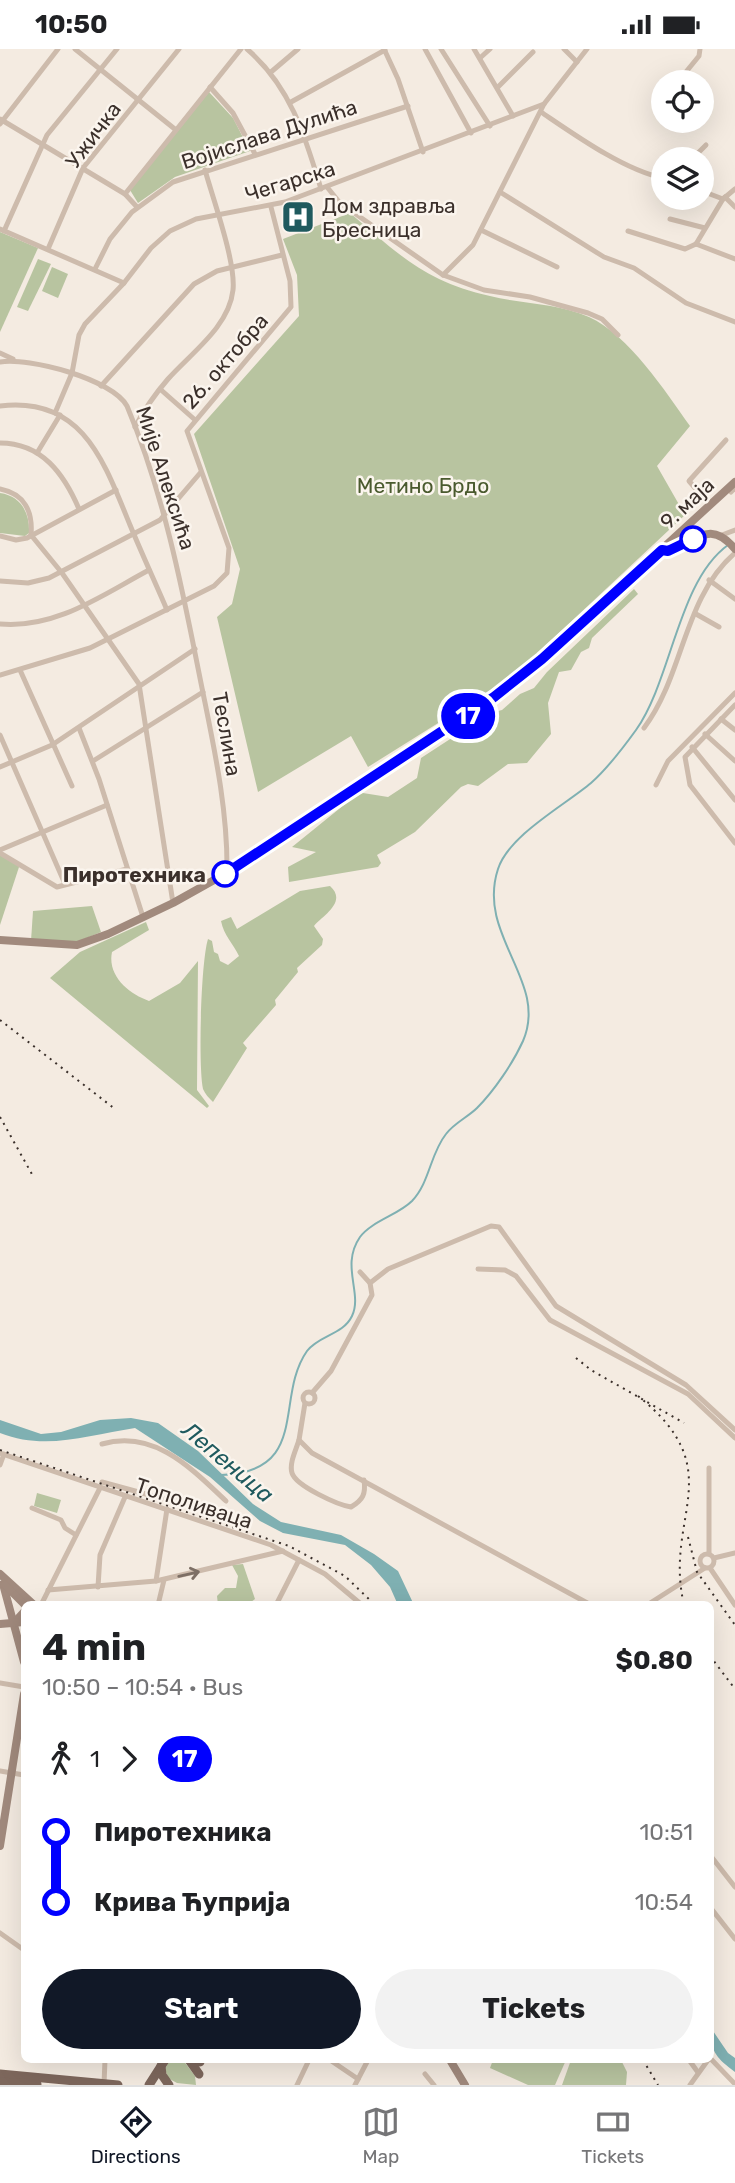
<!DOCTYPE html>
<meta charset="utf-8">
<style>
:root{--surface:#fff;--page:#f2f2f2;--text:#202124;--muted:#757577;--line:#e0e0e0;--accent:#111827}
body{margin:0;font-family:Rubik,sans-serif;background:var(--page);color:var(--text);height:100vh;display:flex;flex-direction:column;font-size:26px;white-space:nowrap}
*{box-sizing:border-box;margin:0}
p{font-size:23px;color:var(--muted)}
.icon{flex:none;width:38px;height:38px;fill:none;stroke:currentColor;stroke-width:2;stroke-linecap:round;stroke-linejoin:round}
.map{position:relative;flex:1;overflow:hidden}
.sheet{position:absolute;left:21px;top:1552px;width:693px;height:462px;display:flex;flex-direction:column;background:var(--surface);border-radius:10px;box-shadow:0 7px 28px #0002}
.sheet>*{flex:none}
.badge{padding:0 14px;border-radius:23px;font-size:24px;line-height:46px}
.buttons{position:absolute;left:651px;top:21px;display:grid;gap:14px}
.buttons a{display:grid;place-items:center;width:63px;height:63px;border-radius:50%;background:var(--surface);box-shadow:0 7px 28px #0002;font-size:35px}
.map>.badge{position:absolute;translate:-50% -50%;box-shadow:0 0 0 4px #fff}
.legs{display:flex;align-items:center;gap:10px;height:77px;padding:0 21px;font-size:23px}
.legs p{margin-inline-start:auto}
.headline{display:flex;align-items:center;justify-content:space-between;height:119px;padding:0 21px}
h1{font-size:38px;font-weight:700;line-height:52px}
.cta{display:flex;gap:14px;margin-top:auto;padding:14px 21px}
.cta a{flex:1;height:80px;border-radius:42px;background:var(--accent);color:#fff;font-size:28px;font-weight:700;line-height:80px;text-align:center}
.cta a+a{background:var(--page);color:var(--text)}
ul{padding:0 21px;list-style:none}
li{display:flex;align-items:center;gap:24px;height:70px;font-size:26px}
li i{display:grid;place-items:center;width:10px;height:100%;margin:0 9px;background:currentColor}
li i::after{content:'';width:18px;height:18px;margin:-9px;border:5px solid;border-radius:50%;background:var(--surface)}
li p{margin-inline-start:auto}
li:first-child i{background:linear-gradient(#0000 50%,currentColor 0)}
li:last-child i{background:linear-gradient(currentColor 50%,#0000 0)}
.status{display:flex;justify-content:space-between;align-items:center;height:49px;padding:0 35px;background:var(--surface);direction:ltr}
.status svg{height:19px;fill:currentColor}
.tab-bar{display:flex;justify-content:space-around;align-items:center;height:98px;border-top:2px solid var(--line);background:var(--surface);font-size:19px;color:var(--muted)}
.tab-bar a{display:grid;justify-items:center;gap:4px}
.tab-bar .selected{color:var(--accent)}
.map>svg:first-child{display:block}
</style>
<div class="status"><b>10:50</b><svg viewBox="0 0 49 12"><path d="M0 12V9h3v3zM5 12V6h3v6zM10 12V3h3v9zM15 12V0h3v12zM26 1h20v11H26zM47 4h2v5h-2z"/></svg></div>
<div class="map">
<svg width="735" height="2036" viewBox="0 0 735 2036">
<rect width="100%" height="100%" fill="#f4ebe1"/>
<g fill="#b8c4a0">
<path d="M 209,43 L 233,69 L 250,102 L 175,128 L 138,154 L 130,141 Z"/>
<path d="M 350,164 C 398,205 426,233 490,247 C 522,255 558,254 589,268 C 629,286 665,342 690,377 L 657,417 L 685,466 L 513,627 L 368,718 L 351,687 L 258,743 L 217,568 L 232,555 L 240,520 L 194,385 L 299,267 L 297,226 L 283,190 Z"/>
<path d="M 0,183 L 38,199 L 0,283 Z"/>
<path d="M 38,210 L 51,215 L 28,262 L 17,258 Z"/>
<path d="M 52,218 L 68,225 L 58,249 L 42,242 Z"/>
<path d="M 0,444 C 21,447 30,464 29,484 L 25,487 L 0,484 Z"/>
<path d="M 634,540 L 638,545 L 592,589 L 589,599 L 581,603 L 571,621 L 559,623 L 548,654 L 551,685 L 527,714 L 508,715 L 478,737 L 468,735 L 461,738 L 415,783 L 377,806 L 381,814 L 378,818 L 289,833 L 288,818 L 316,803 L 292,798 L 355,747 L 363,744 L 388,748 L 417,729 L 421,709 L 490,664 L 502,661 L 520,645 L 534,639 L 547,623 Z"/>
<path d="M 0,803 L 20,815 L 0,876 Z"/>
<path d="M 330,837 C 348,853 322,867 314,877 L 323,890 L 322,896 L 297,919 L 298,923 L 275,951 L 276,956 L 243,994 L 247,999 L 213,1053 C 209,1049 205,1045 203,1040 C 198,1017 201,912 208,890 L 212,892 L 214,903 L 218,905 L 220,912 L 228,916 L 239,907 C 233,894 224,887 221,872 L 231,868 L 237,880 L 300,842 Z"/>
<path d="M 92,857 L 101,883 L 72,895 L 31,892 L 33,862 Z"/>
<path d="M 146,873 L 149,881 L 112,903 C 107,927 129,945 149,952 L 180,934 L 198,912 L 197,1041 L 209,1057 L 207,1059 L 50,929 L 80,903 Z"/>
<path d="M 37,1444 L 61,1451 L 57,1464 L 34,1457 Z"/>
<path d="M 243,1515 L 255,1550 L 247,1556 L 218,1556 L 217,1547 L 225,1539 L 236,1539 L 238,1527 L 232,1516 Z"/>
<path d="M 183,2011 L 195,2027 L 196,2036 L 177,2034 L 168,2029 L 165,2020 L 169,2012 Z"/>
<path d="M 493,2011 L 566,2011 L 555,2036 L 528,2036 L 490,2019 Z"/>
<path d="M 571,2011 L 621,2011 L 627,2023 L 626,2036 L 562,2036 Z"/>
</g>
<g fill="#7fb0b2">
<path d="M 131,1369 L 158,1374 L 198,1402 L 253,1455 L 281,1473 L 341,1486 L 374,1505 L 398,1522 L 414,1556 L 398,1556 L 390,1538 L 371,1516 L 345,1496 L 283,1484 L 260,1472 L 210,1428 L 135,1379 C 89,1386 45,1402 0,1384 L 0,1371 L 41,1385 L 61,1383 L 100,1371 Z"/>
<path d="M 711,1979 L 728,2004 L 735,2009 L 735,2023 C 716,2009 710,2002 711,1979 Z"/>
</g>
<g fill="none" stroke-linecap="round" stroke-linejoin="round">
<path stroke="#7fb0b2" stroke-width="2" d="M 221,1426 C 311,1423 274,1349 307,1302 C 319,1286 343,1286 352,1267 C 363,1244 340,1217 360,1188 C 372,1172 398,1166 412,1152 C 430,1133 430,1105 446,1085 C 454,1074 468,1068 477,1059 C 494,1042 513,1014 523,992 C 549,932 476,887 498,820 C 509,786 565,756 591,734 C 608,719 623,699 636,681 C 672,630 678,532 728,496"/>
<g stroke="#cdbbac" stroke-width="5">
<path d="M 75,0 L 176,81"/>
<path d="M 247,0 C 291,38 305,87 321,140"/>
<path d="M 384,0 L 398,30 L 423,103"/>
<path d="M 425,0 L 471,84"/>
<path d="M 441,0 L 490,77"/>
<path d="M 474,0 L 513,67"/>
<path d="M 564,0 L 577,13"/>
<path d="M 480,9 L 490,0"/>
<path d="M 271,23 L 298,0"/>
<path d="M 681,29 L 699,7 L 700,0"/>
<path d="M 210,38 L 233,64 L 255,105"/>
<path d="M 498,38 L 533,3"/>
<path d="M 291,53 L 385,1"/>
<path d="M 541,63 C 575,86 624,121 663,129"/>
<path d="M 0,70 L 125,145 L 137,158"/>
<path d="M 0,75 L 58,0"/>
<path d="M 692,110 L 706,96"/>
<path d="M 327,138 L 340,154 L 443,226 L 484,241 L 530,248 L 588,264 L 602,270 L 618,286"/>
<path d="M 702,142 L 723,150"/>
<path d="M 500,143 L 604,208 L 634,219 L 686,254 L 735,273"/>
<path d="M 125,145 L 241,0"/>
<path d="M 725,148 L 735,158"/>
<path d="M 670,170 L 705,179"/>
<path d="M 0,180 L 124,234"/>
<path d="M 481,181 L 557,218"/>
<path d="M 4,182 L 47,86 L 117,0"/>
<path d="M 628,182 L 685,200 L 696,195"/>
<path d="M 696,195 L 723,150 L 735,140"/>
<path d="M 696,195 L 735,210"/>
<path d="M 48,200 L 83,119 L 179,0"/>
<path d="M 95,220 L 110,190 L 132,163 L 173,133 L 408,57"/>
<path d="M 443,226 L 473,196 L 544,55 L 587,0"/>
<path d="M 0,304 L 13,310"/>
<path d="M 0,313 C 29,308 112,330 127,357 C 163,443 181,533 199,624 C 212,690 228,756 227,824"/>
<path d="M 101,337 L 194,235 L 217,222 L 282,206"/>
<path d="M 160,340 L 194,370"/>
<path d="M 0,357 C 83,347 104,413 130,476 C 142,505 155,533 167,561"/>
<path d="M 55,364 L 72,324 L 79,286 L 85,275 L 124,234 L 151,199 L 170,182 L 196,170 L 285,153 L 544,55"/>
<path d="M 135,378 C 144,361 155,345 168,330 C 191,304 229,278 233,241 C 236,213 213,150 205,121"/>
<path d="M 0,394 C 42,394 64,425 79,460"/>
<path d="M 37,404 L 60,366"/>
<path d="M 0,440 C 25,445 33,463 31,486"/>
<path d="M 731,443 L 735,439"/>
<path d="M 710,456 L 689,432 L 726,391"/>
<path d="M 31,486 L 62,524 L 139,635 L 173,854"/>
<path d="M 722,486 L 735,481"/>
<path d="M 0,487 L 16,491 L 27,489 L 116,441"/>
<path d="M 709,531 L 735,550"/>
<path d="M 0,532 L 28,534 L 49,529 L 160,471 L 201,423"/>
<path d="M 696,565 L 719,578"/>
<path d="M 0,575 C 56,580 102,546 149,521"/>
<path d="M 20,621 L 72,737"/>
<path d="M 0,626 L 90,599 L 214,537 L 227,524 L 229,499 L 187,382 L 291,258 L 290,232 L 271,158"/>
<path d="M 735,656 L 685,708 L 690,736 L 735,794"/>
<path d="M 721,670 L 735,681"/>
<path d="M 79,679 L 99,730 L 143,868"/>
<path d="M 644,679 C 684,626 683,549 735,504"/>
<path d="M 705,685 L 735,712"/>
<path d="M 0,686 L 65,835"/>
<path d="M 692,698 L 735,751"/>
<path d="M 93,712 L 203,643"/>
<path d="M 0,718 L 52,696 L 195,600"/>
<path d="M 656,736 L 668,712 L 735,644"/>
<path d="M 0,801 L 107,756"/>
<path d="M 0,804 L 57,838 L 127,820"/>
<path d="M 478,1220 L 505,1221 L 516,1227 L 550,1271 L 688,1345 L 735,1389"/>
<path d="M 370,1234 L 388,1220 L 491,1177 L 499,1178 L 556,1257 L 686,1336 L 735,1381"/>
<circle cx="309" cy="1349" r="6"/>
<path d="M 312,1344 L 331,1322 L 372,1246 L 370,1234 L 360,1223"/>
<path d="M 305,1354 L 299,1391 L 312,1404 L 591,1556"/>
<path d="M 299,1391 C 296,1401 289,1414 292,1424 C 296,1437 338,1456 351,1458 C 363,1451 366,1445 364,1431"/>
<path d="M 102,1395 C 154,1380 191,1419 226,1452"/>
<path d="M 0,1404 L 271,1496 L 325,1525 L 362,1556"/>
<path d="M 0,1416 L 4,1405"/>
<path d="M 102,1433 L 168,1451"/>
<path d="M 32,1459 L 61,1471 L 65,1479 L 76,1486"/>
<circle cx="707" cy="1512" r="7"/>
<path d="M 709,1505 L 709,1419"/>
<path d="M 714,1509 L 735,1504"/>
<path d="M 710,1519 L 735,1556"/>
<path d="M 156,1532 L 167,1460"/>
<path d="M 98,1538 L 100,1506 L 125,1448"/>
<path d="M 48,1541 L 156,1532 L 283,1502"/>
<path d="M 41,1556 L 100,1439"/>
<path d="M 158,1556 L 164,1531"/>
<path d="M 276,1556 L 299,1511"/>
<path d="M 647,1556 L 705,1519"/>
<path d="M 0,1634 L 24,1638"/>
<path d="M 0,1722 L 24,1726"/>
<path d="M 710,1806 L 735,1838"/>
<path d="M 710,1858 L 735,1890"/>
<path d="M 0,1884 L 24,1901"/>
<path d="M 710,2009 L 735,2035"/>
<path d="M 330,2011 L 358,2030"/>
<path d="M 689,2011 L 697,2022"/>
<path d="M 425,2025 L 434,2036"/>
<path d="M 104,2035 L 105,2011"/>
<path d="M 297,2036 L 309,2011"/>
<path d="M 355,2036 L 368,2011"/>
<path d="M 690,2036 L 708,2011"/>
</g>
<g stroke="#a18a7d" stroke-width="8">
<path d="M 662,501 L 668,502 C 697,492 710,470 735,500"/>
<path d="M 0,891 L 77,896 L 108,885 L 173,854 L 248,812 L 505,640 L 542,610 L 735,433"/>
<path d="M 0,1525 L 34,1556"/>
<path d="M 3,1535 L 24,1613"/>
<path d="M 5,1536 L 25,1556"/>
<path d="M 14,1574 L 24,1563"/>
<path d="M 0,1575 L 24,1573"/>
<path d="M 0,1797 L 24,1645"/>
<path d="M 450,2011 L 465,2036"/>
</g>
<g stroke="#7d675c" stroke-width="9">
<path d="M 189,2011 L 199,2025"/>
<path d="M 199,2011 L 200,2013"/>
<path d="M 161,2017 L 162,2026 L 169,2036"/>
<path d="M 0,2025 L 118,2036"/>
<path d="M 0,2033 L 37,2035"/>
<path d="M 149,2036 L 165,2011"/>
</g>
<g stroke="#3b302b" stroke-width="2" stroke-dasharray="2 5" stroke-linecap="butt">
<path d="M 0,971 L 115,1060"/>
<path d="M 0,1068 L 33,1127"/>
<path d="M 576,1309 L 591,1321 L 684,1374"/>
<path d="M 638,1347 C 732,1422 663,1467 684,1556"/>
<path d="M 0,1401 L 289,1497 L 345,1527 L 375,1556"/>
<path d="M 688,1488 L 697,1523 L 735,1576"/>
<path d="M 710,1607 L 735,1640"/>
<path d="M 643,2011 L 658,2036"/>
</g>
</g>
<defs><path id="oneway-shaft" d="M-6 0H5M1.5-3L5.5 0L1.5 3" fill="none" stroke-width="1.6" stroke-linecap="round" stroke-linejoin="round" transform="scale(1.75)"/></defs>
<use stroke="#7d6f65" href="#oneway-shaft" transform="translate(189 1525) rotate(-13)"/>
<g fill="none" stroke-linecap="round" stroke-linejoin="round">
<defs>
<path id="line-1" d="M 225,825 L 494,648 L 542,610 L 662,501 L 668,502 L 693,490"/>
</defs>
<use href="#line-1" stroke="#fff" stroke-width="16"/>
<use href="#line-1" stroke="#00f" stroke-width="10"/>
</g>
<defs>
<symbol id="hospital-square" viewBox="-11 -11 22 22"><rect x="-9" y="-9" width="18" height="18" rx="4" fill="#1f5a5e" stroke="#fbf5ee"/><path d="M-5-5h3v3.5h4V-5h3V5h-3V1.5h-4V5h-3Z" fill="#fff"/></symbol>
</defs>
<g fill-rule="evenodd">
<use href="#hospital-square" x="279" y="149" width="38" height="38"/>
</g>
<g fill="#fff" stroke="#00f" stroke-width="3.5">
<circle cx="693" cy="490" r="12"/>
<circle cx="225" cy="825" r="12"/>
</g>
<g text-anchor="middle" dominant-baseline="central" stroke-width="5" stroke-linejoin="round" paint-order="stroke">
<g font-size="21" fill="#3b302b" stroke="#fbf5ee">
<text transform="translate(269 85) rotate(-18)">Војислава Дулића</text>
<text transform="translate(93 86) rotate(-53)">Ужичка</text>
<text transform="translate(290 132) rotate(-17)">Чегарска</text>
<text transform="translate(225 312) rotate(-49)">26. октобра</text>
<text transform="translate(166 429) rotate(72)">Мије Алексића</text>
<text transform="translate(687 454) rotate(-43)">9. маја</text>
<text transform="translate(227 685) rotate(80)">Теслина</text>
<text transform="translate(194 1454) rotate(18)">Тополиваца</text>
</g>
<g font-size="21" fill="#3b302b" stroke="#fbf5ee" text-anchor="start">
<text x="322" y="156">Дом здравља<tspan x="322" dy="24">Бресница</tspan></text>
</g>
<g font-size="21" fill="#4a5a2e" stroke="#fbf5ee">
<text x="423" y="436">Метино Брдо</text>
</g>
<g font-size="21" font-weight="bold" fill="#3b302b" stroke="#fbf5ee" text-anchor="end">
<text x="206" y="825">Пиротехника</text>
</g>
<g font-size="23" font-style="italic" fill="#1f5a5e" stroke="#fbf5ee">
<text transform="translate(228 1413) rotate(40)">Лепеница</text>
</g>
</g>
</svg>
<div class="buttons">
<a><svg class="icon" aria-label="locate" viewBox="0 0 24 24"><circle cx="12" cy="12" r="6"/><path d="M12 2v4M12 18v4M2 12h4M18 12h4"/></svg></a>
<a><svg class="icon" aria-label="layers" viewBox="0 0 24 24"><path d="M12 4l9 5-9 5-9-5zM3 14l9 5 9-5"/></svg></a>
</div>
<b class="badge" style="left:468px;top:667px;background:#00f;color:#fff">17</b>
<section class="sheet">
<div class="headline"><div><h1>4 min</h1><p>10:50 – 10:54 · Bus</p></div><b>$0.80</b></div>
<div class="legs"><svg class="icon" aria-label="walk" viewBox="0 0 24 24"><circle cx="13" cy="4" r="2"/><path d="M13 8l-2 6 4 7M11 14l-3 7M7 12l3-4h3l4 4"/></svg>1<svg class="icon" aria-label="forward" viewBox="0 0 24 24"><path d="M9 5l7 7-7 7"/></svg><b class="badge" style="background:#00f;color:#fff">17</b></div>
<ul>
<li><i style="color:#00f"></i><b>Пиротехника</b><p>10:51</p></li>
<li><i style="color:#00f"></i><b>Крива Ћуприја</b><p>10:54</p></li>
</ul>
<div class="cta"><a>Start</a><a>Tickets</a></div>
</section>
</div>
<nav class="tab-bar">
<a class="selected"><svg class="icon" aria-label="directions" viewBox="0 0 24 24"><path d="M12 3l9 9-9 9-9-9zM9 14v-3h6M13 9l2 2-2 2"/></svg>Directions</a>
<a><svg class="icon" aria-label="map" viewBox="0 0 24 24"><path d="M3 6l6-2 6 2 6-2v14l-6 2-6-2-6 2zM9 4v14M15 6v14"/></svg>Map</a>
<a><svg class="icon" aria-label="tickets" viewBox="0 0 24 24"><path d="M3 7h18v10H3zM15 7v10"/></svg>Tickets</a>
</nav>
